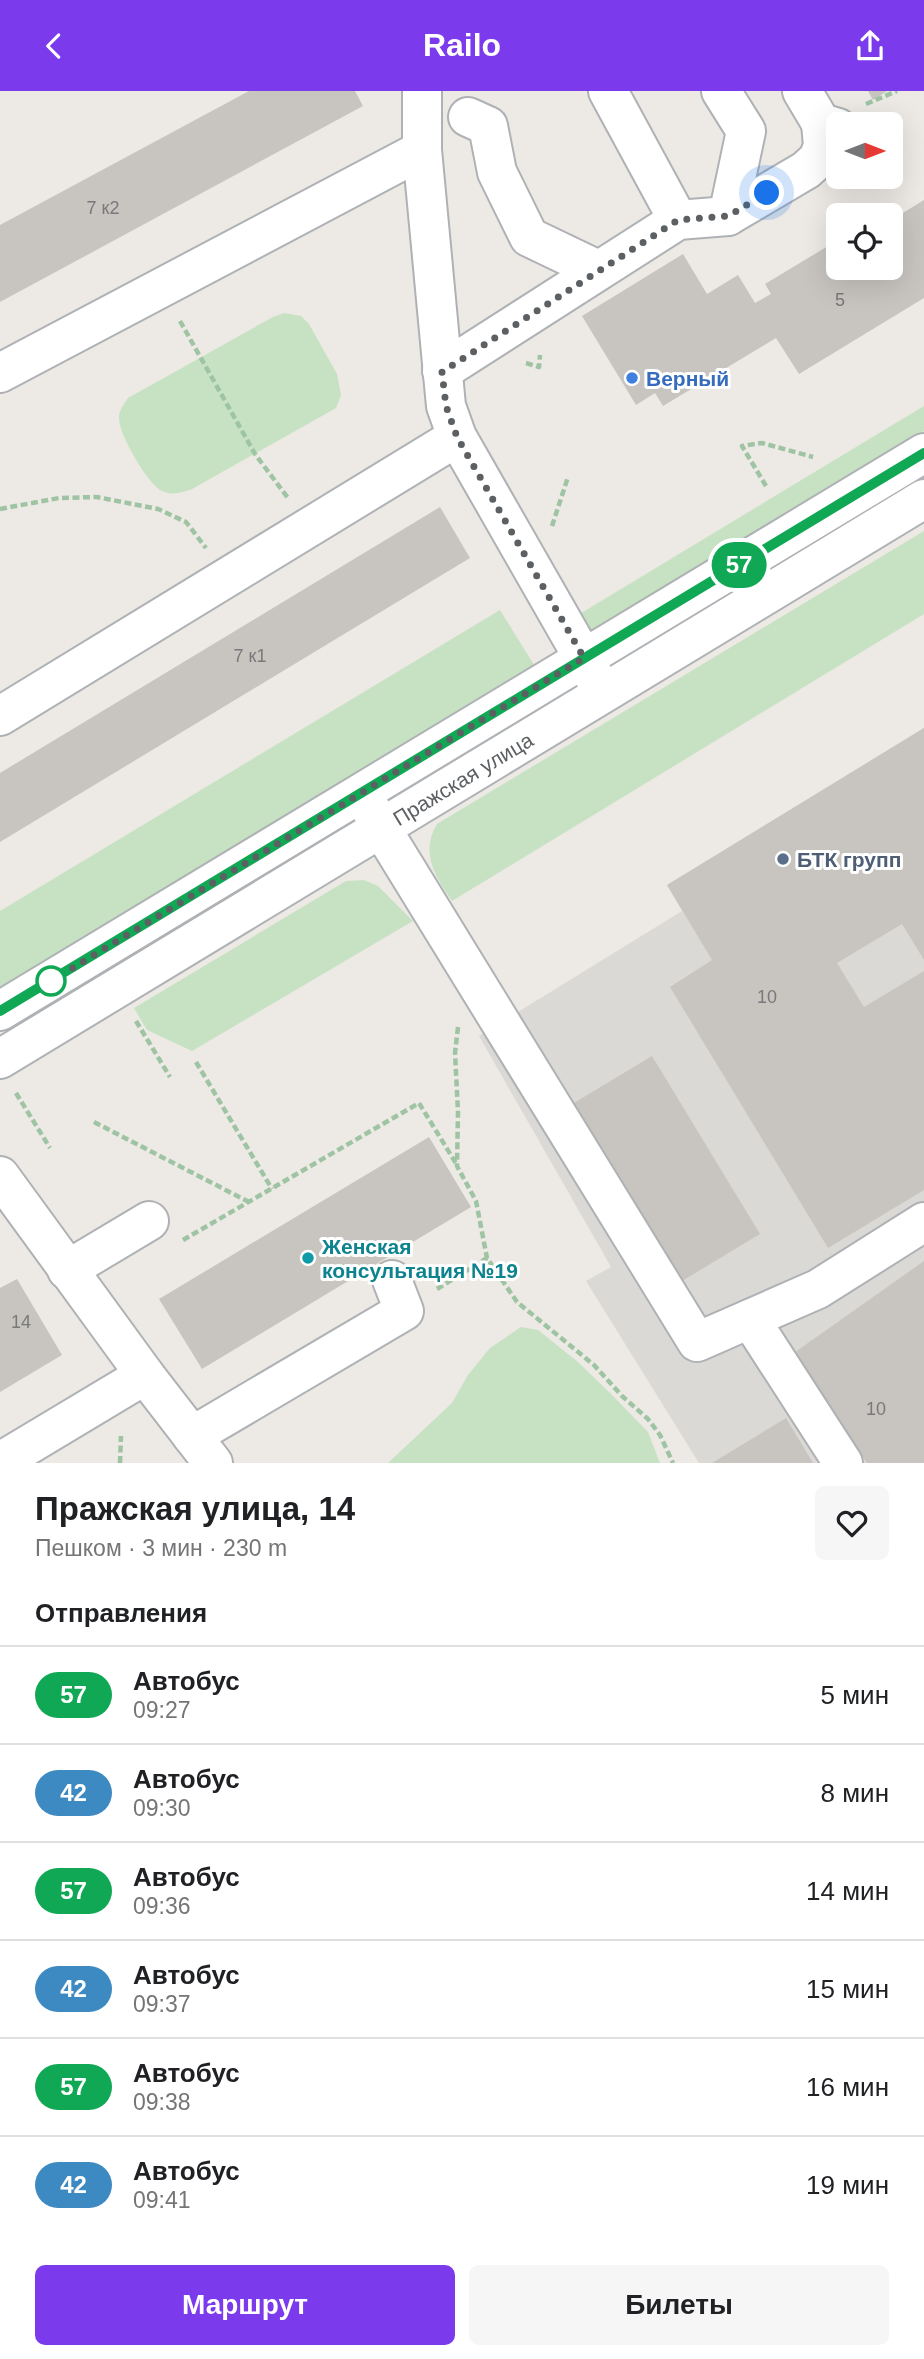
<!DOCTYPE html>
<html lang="ru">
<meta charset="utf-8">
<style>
:root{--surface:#fff;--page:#f6f6f6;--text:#202124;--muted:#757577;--line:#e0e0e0;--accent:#7c3aed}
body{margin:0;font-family:Helvetica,sans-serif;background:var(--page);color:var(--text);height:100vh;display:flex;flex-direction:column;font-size:26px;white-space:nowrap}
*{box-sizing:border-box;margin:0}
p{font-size:23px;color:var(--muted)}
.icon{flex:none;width:38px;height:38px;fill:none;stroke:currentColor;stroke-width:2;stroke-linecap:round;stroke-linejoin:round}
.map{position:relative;height:1372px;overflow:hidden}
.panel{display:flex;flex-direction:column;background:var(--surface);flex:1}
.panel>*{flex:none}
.badge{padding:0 14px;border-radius:23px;font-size:24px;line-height:46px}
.needle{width:46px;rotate:90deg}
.tools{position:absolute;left:826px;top:21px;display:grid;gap:14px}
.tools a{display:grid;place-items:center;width:77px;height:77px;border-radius:10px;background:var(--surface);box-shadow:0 7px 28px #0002;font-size:35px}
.you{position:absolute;width:35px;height:35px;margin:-18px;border:5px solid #fff;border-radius:50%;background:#1a73e8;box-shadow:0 0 0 10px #1a73e833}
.map>.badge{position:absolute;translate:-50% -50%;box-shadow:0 0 0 4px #fff}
h2{padding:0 35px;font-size:26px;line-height:63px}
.round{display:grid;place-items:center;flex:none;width:74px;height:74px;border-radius:10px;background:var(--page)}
.overview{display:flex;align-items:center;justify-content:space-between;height:119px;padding:0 35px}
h1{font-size:33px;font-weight:700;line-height:52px}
.button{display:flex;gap:14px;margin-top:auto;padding:14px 35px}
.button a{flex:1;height:80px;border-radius:10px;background:var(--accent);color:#fff;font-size:28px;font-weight:700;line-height:80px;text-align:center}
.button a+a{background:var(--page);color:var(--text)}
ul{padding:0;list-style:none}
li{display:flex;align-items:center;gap:21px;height:98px;padding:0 35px;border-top:2px solid var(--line)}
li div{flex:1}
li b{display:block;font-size:26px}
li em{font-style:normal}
li .badge{min-width:77px;font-weight:700;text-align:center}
header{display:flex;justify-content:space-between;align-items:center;height:91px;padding:0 35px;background:var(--accent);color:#fff;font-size:32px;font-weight:700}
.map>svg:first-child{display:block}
</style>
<header><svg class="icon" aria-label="back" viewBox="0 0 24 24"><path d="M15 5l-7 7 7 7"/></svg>Railo<svg class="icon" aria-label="share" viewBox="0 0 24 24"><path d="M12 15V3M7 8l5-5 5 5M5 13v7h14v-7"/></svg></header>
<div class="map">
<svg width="924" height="1372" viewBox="0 0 924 1372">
<rect width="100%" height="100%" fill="#ede9e4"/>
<path fill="#dbd9d6" d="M 924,637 L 924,1372 L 699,1372 L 586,1190 L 611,1176 L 479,945 L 682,820 L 667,794 Z"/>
<g fill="#c7e2c3">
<path d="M 284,222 L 301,225 L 309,233 L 337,283 L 341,304 L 336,317 L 192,398 C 181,402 171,405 160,399 C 147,391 118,342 119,327 C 119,319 124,313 128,307 L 273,226 Z"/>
<path d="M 924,315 L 924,340 L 589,544 L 578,524 Z"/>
<path d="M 924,440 L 924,523 L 452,810 C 435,786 420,761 437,733 Z"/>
<path d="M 500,519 L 536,577 L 0,899 L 0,820 Z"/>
<path d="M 364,789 L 378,795 L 413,830 L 192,960 L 147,939 L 134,917 L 346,790 Z"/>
<path d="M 521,1236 L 538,1239 L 578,1271 L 612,1304 L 648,1341 L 660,1372 L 388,1372 L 452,1312 L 468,1284 L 490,1257 Z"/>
</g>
<g fill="#c8c4c0">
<path d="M 249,0 L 355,0 L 363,15 L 0,211 L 0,134 Z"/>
<path d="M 868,0 L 887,0 L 873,9 Z"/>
<path d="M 924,109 L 924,207 L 799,283 L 776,247 L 663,315 L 655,302 L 636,314 L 582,225 L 683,163 L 707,203 L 738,184 L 755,212 L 771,203 L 765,193 L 838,149 L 838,177 L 891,177 L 891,124 L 878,124 L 888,119 L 893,128 Z"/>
<path d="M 440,416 L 470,467 L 0,751 L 0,682 Z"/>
<path d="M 924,637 L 924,869 L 902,833 L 837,872 L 864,916 L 924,880 L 924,1099 L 828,1157 L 670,896 L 712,869 L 667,794 Z"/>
<path d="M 652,965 L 760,1143 L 682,1190 L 574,1012 Z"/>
<path d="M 429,1046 L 471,1116 L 202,1278 L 159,1208 Z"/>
<path d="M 924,1170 L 924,1372 L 867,1372 L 791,1264 Z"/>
<path d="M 17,1188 L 62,1264 L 0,1301 L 0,1197 Z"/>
<path d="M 786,1327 L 813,1372 L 712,1372 Z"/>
</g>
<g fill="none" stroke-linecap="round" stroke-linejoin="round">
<defs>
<g id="minor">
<path d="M 422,0 L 422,59 L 446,315 L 457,346 L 596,589"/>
<path d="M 608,0 L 678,129"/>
<path d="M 721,0 L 746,40 L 728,125"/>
<path d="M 802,0 L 821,32 L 838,37"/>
<path d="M 468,26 L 488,35 L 497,81 L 529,146 L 598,179"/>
<path d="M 442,280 L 678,129 L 728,125 L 806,79 L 818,68 L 823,55 L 821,32"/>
<path d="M 0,282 L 422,59"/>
<path d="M 0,625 L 457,346"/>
<path d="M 369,715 L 381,737 L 697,1251 L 818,1198 L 924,1131"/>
<path d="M 0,920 L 924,362"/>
<path id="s1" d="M 0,968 L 924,408"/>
<path d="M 0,1085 L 145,1284 L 213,1372"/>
<path d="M 67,1179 L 149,1130"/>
<path d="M 750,1228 L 843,1372"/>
<path d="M 192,1345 L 404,1220 L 392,1189"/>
<path d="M 0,1371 L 145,1284"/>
</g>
</defs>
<use href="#minor" stroke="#afb2b5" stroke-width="42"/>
<g stroke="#9ec4a3" stroke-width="4.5" stroke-dasharray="7 3.5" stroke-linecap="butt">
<path d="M 866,13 L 897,0"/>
<path d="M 180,230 L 255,363 L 288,407"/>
<path d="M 526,272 L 539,276 L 540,264"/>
<path d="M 766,395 L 742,355 L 762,352 L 813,366"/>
<path d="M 0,418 L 59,407 L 97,406 L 158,418 L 186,431 L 206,457"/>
<path d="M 552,435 L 568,386"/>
<path d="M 136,930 L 170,986"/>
<path d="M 458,936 L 455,962 L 458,1021 L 457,1075 L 476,1110 L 487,1167 L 517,1211 L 594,1274 L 622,1305 L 648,1328 L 660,1344 L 673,1372"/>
<path d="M 196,971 L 272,1098"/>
<path d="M 16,1002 L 50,1057"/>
<path d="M 94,1031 L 249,1111"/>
<path d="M 183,1149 L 419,1012 L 457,1074"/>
<path d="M 437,1198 L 487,1167"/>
<path d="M 120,1372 L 121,1345"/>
</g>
<use href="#minor" stroke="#fff" stroke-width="38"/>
</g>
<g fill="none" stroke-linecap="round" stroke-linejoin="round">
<defs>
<path id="line" d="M 0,920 L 924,362"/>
</defs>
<use href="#line" stroke="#fff" stroke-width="16"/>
<use href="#line" stroke="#10a855" stroke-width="10"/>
<path stroke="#5c6063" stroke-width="7" stroke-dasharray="0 12.6" d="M 51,890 L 584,567 L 457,346 L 446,315 L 442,281 L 678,129 L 728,125 L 767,102"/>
</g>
<circle fill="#3f7fe0" stroke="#fff" stroke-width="2.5" cx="632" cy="287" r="7"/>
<circle fill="#5c6f8a" stroke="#fff" stroke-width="2.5" cx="783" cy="768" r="7"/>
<circle fill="#fff" stroke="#10a855" stroke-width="3.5" cx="51" cy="890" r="14"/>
<circle fill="#0f9aa8" stroke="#fff" stroke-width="2.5" cx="308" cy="1167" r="7"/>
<g text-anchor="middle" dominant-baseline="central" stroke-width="6" stroke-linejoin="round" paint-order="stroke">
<g font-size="18" fill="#77797a">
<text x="103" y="117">7 к2</text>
<text x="840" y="209">5</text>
<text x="250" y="565">7 к1</text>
<text x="767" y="906">10</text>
<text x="21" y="1231">14</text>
<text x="876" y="1318">10</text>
</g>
<g font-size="21" font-weight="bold" fill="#366cbe" stroke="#fff" text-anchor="start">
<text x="646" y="287">Верный</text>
</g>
<g font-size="21" fill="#5c6063" stroke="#fff">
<text stroke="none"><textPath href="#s1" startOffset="541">Пражская улица</textPath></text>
</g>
<g font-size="21" font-weight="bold" fill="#4e5e75" stroke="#fff" text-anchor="start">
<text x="797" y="768">БТК групп</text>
</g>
<g font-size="21" font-weight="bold" fill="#0d838f" stroke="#fff" text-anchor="start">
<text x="322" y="1155">Женская<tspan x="322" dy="24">консультация №19</tspan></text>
</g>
</g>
</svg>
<div class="tools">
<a><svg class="needle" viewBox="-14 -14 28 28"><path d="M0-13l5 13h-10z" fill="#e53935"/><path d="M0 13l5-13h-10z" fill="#757577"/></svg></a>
<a><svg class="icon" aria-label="locate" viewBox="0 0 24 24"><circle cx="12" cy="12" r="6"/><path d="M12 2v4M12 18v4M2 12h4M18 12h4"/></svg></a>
</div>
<div class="you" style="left:767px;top:102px"></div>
<b class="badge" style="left:739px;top:474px;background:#10a855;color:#fff">57</b>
</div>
<section class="panel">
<div class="overview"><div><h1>Пражская улица, 14</h1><p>Пешком · 3 мин · 230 m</p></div><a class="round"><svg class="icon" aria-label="heart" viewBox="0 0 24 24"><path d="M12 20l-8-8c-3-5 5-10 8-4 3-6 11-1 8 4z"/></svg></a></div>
<h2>Отправления</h2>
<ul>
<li><span class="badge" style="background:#10a855;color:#fff">57</span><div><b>Автобус</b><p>09:27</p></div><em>5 мин</em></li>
<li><span class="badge" style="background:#3d8ac2;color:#fff">42</span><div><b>Автобус</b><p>09:30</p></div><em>8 мин</em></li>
<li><span class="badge" style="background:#10a855;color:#fff">57</span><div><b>Автобус</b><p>09:36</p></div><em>14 мин</em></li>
<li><span class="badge" style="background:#3d8ac2;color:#fff">42</span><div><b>Автобус</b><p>09:37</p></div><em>15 мин</em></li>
<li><span class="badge" style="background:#10a855;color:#fff">57</span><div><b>Автобус</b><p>09:38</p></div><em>16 мин</em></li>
<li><span class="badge" style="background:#3d8ac2;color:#fff">42</span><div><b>Автобус</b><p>09:41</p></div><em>19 мин</em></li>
</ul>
<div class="button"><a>Маршрут</a><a>Билеты</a></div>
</section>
